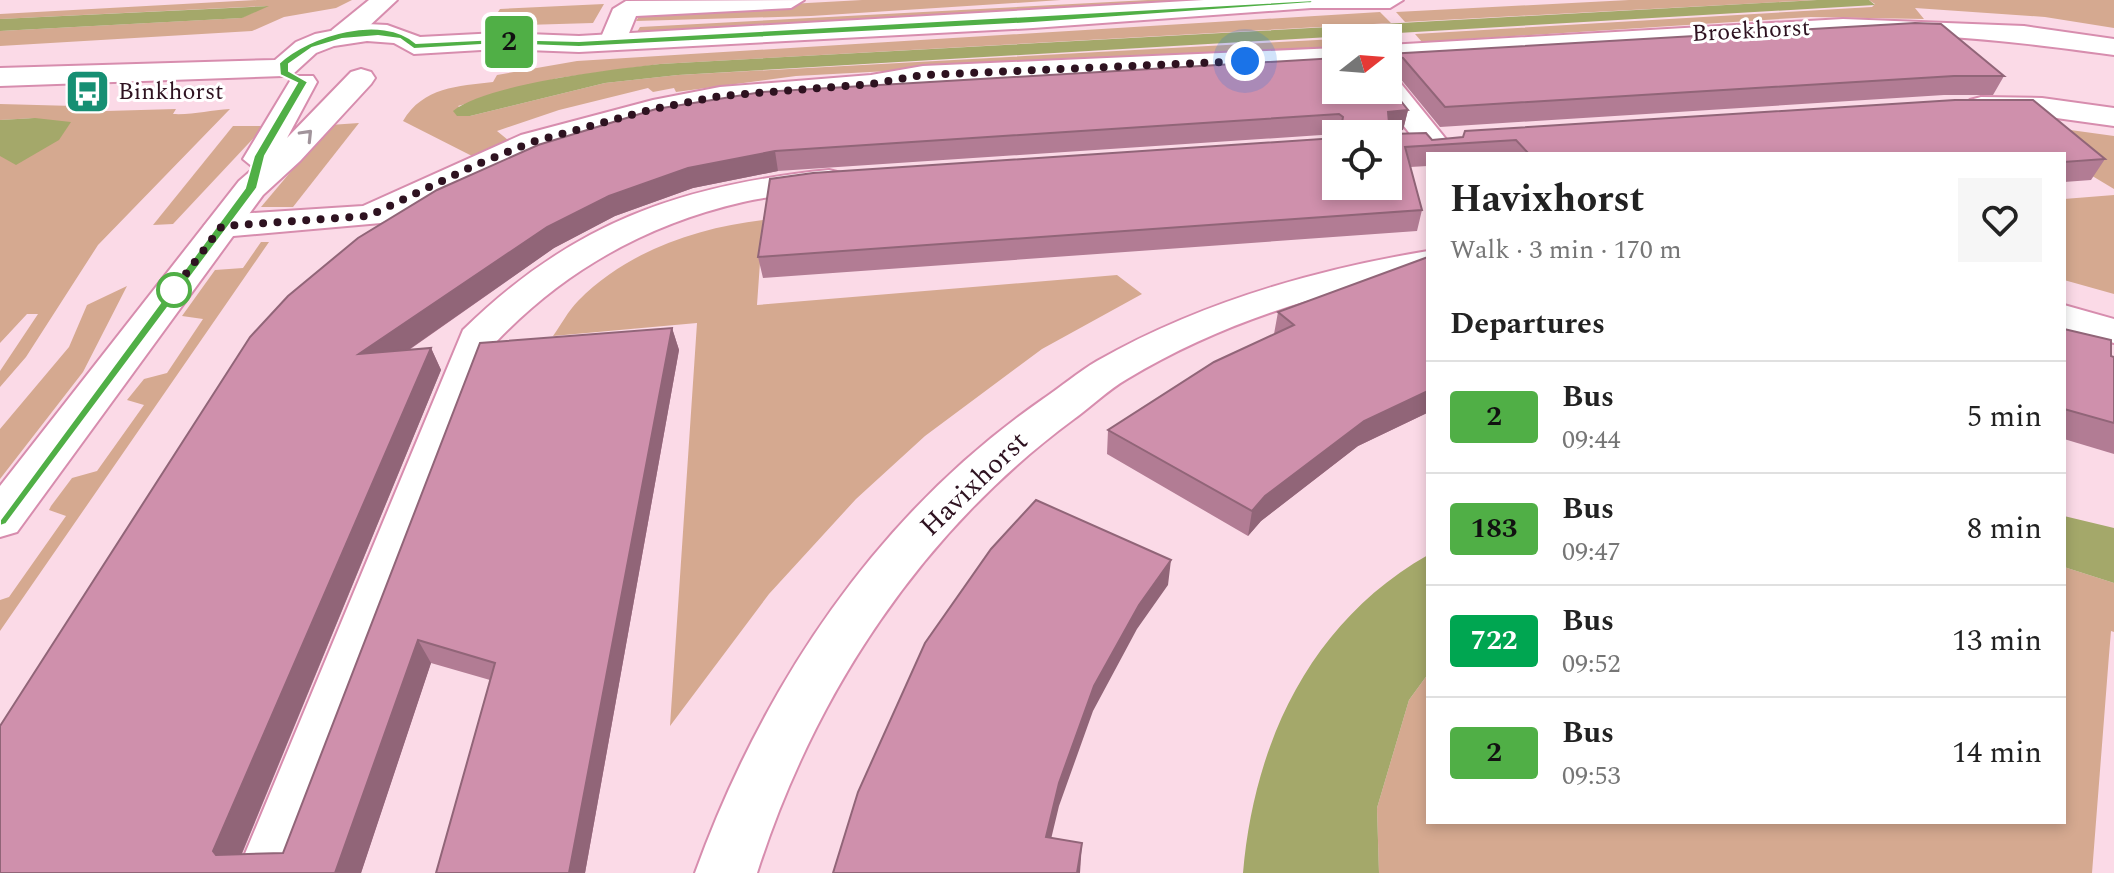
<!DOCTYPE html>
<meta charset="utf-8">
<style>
:root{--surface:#fff;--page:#f6f6f6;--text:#222;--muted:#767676;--line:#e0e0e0}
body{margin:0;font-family:Spectral,serif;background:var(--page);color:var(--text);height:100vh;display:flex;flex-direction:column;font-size:30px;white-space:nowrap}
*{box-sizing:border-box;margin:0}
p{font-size:26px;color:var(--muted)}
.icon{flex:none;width:44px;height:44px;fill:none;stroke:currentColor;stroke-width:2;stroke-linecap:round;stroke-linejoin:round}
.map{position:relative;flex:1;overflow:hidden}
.sheet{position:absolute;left:1426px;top:152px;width:640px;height:672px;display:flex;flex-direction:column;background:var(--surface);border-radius:0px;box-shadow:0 4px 12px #0003}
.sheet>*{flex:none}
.badge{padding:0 16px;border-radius:6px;font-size:28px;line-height:52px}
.needle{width:52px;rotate:73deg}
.tools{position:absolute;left:1322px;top:24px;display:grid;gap:16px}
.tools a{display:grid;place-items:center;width:80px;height:80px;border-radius:0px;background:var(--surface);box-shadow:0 4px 12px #0003;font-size:40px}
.you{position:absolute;width:40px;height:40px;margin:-20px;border:6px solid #fff;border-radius:50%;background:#1a73e8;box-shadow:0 0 0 12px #1a73e833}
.map>.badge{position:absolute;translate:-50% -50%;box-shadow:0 0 0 4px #fff}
h2{padding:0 24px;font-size:30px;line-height:72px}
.round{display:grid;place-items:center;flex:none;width:84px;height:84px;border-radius:0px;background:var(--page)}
.overview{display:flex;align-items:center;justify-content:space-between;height:136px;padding:0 24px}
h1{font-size:38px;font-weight:700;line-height:60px}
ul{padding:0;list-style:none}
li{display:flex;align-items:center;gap:24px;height:112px;padding:0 24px;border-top:2px solid var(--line)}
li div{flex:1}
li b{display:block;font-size:30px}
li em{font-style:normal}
li .badge{min-width:88px;font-weight:700;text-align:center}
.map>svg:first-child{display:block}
</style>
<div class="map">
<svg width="2114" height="873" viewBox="0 0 2114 873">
<rect width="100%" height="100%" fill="#fbdae7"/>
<g fill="#d5a990">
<path d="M 257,0 L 352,0 L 336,8 L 284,17 L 252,31 L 0,46 L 0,31 L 241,18 L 267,6 L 0,19 L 0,14 Z"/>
<path d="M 862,0 L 1061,0 L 811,16 L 636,21 L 642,12 Z"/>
<path d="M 1148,0 L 1212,0 L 637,32 L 640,27 Z"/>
<path d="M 1629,0 L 1817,0 L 1405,22 L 1396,12 Z"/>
<path d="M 1869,0 L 2114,0 L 2114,28 L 2045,17 L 1915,8 L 1924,19 L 1811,17 L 1422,42 L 1415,34 L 1872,7 L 1875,4 Z"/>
<path d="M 604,4 L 593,23 L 525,25 L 529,17 L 494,18 L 500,9 Z"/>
<path d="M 1380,12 L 1391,23 L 660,64 L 558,78 L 458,106 L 470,116 L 605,83 L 678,75 L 1336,39 L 1336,52 L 1304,54 L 1295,49 L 796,76 L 676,92 L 674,88 L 653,92 L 648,88 L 559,110 L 497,131 L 508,140 L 505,143 L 472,156 L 403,121 C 423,87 458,86 493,82 L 497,75 L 577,61 Z"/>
<path d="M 0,104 L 74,106 L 71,112 L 176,109 L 173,114 C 193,115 210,110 230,109 L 98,245 L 26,357 L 0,387 L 0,371 L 38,314 L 27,314 L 0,343 L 0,124 L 35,118 L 0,120 Z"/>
<path d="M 359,123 L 293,207 L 261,207 L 330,125 Z"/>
<path d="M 233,126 L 265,126 L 173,224 L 153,225 Z"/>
<path d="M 2056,128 L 2114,136 L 2114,189 L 2064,159 Z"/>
<path d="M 2114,195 L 2114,294 L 2064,280 L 2064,199 Z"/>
<path d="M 763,220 L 757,305 L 1117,275 L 1142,294 L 1042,349 L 925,436 L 856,499 L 769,594 L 670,726 L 697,323 L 553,336 C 561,325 568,311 578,301 C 627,251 696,228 763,220 Z"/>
<path d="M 261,242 L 269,242 L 0,631 L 0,600 L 9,597 L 66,516 L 49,510 L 51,506 L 72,478 L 97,471 L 144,405 L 127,400 L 144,379 L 167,373 L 203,319 L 182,316 L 215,270 L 243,268 Z"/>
<path d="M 127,286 L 83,372 L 0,479 L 0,429 L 69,347 L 87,305 Z"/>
<path d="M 2064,567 L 2114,583 L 2114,632 L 2111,631 L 2109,655 L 2092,873 L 1379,873 L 1377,808 L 1409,700 L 1428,674 L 1428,822 L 2064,822 Z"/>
</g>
<g fill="#a4a86a">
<path d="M 1817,0 L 1869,0 L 1875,5 L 678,75 L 605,83 L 470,116 L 457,116 L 453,111 C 485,84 615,69 660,64 Z"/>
<path d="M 269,6 L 242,18 L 0,31 L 0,19 Z"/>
<path d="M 35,118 L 71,122 L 59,140 L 16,165 L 0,156 L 0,120 Z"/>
<path d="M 2064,516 L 2114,528 L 2114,583 L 2064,567 Z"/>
<path d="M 1428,555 L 1428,674 L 1409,700 L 1377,808 L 1379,873 L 1243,873 C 1254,743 1310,622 1428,555 Z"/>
</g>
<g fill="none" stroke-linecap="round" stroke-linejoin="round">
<defs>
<g id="minor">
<path d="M 369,0 L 397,0 L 352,42 L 332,42 L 329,36 L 332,30 Z"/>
<path d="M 804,0 L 791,8 L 636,16 L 623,48 L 603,48 L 599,42 L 613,9 L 626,1 Z"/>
<path d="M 1843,19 L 2024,26 L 2114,39 L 2114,55 C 2054,47 1994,39 1933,36 C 1751,29 1569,50 1388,61 L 1388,45 Z"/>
<path d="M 1336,48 L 1336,64 L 1093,79 L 1051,75 L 923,84 L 871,93 L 720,105 L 657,117 L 543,149 L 381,223 L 222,237 L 210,233 L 204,226 L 210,219 L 222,215 L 363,206 L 521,135 L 653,100 L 720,87 L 871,75 L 923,66 Z"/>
<path d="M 1388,77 L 1398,80 L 1458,154 L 1428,154 L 1428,157 L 1376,90 L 1388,90 Z"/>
<path d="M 1981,97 L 2042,98 L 2114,108 L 2114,126 L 2042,116 L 1970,112 L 1966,106 L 1970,100 Z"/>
<path d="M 829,170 L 841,173 L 846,180 L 841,187 C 809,195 775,194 743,202 C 647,224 563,271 495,343 L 299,873 L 237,873 L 463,330 C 571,224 679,185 829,170 Z"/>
<path d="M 1428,251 L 1428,273 C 1322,291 1220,323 1127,379 C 1108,390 1092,406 1074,419 C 922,531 814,694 757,873 L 695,873 C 763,685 877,514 1043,399 C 1061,387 1078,372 1097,361 C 1199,303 1313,270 1428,251 Z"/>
<path d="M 2064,305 L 2114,319 L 2114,343 L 2064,329 Z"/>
</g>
<g id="tertiary">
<path d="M 1204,0 L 1403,0 L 1390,8 L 1311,8 L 1033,28 L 579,52 L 498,49 L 414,54 L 394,43 L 367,41 L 334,46 L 316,53 L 293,74 L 283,76 L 0,86 L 0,68 L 275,60 L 296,42 L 315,34 L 367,24 L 387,25 L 420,37 L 498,33 L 579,36 Z"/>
<path d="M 361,69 L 371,72 L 375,78 L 371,84 L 300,161 L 263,195 L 17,532 L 0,537 L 0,486 L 239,181 L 254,168 L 243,159 L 293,76 L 313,76 L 317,82 L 287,138 L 351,72 Z"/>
</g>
</defs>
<use href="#minor" stroke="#d78dae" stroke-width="4"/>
<use href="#tertiary" stroke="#d78dae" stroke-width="4"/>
<use href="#minor" fill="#fff" fill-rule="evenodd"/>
<use href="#tertiary" fill="#fff" fill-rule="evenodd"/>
</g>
<g fill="#b27c94">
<path d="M 1388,54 L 2004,76 L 1993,95 L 1944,95 L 1440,127 L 1399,77 L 1388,75 Z"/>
<path d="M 1336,58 L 1336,90 L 1388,90 L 1388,85 L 1408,110 L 1403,130 L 1390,131 L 1390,134 L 1426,133 L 1432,140 L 1463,137 L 1465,131 L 1955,100 L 2033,100 L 2105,159 L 2091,180 L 2064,182 L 2064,154 L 1428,154 L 1428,166 L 1410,167 L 1422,210 L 1417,231 L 763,278 L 758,257 L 770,179 L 813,173 L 1336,138 L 1336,186 L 1388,186 L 1388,134 L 1336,134 L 778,171 L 693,188 L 615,216 L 554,248 L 409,350 L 431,348 L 441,370 L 242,854 L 283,853 L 480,343 L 672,328 L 679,350 L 585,873 L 436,873 L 490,680 L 431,663 L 361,873 L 0,873 L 0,726 L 250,337 L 288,296 L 358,238 L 437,190 L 538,145 L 656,109 L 762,92 Z"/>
<path d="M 1428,257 L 1428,414 L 1427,413 L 1358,446 L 1261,521 L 1248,536 L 1107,454 L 1108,430 L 1274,334 L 1278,312 Z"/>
<path d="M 2064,329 L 2114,357 L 2114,454 L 2064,439 Z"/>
</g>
<g fill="#916578">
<path d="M 1408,110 L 1403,130 L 1384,132 L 1388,112 Z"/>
<path d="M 775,151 L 778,171 L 693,188 L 615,216 L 554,248 L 371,376 L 359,354 L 547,227 L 609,196 L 688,168 Z"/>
<path d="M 672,328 L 679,350 L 585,873 L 569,873 Z"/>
<path d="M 431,348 L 441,370 L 234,872 L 213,851 Z"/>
<path d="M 1428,391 L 1428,409 L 1427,413 L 1358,446 L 1261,521 L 1248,536 L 1252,511 L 1265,496 L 1364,421 Z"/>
<path d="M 1171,560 L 1168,585 L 1137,629 L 1093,711 L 1059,806 L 1046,860 L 1046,837 L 1059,783 L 1094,686 L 1139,605 Z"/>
<path d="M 418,640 L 431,663 L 361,873 L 335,873 Z"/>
<path d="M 1082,843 L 1080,873 L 1077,873 Z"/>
</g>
<g fill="#cf90ac" stroke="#916578" stroke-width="2">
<path d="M 1915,23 L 1941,24 L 2004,76 L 1954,76 L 1445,107 L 1403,58 L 1390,56 L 1388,68 L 1388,54 Z"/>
<path d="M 1336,58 L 1336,90 L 1388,90 L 1388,85 L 1408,110 L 1388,112 L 1390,134 L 1426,133 L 1432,140 L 1463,137 L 1465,131 L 1955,100 L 2033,100 L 2105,159 L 2064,162 L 2064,154 L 1529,154 L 1516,140 L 1405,147 L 1422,210 L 758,257 L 770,179 L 813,173 L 1336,138 L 1336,186 L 1388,186 L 1388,134 L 1340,134 L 1343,117 L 1339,114 L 775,151 L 688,168 L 609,196 L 547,227 L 359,354 L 431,348 L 213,851 L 216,855 L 283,853 L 480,343 L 672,328 L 569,873 L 436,873 L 495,663 L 418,640 L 335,873 L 0,873 L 0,726 L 250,337 L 288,296 L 358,238 L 437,190 L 538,145 L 656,109 L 762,92 Z"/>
<path d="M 1428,257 L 1428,391 L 1364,421 L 1265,496 L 1252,511 L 1108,430 L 1214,362 L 1294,325 L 1278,312 Z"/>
<path d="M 2064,329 L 2111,340 L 2111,356 L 2114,357 L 2114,423 L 2064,409 Z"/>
<path d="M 1036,500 L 1171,560 L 1139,605 L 1094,686 L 1059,783 L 1046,837 L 1082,843 L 1077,873 L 833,873 L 858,792 L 925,643 L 991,549 Z"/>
</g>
<defs><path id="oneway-chevron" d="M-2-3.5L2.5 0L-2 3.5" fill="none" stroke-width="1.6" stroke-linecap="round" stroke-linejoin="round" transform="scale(2)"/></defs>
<use stroke="#a1949b" href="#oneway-chevron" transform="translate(307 135) rotate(-46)"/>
<path fill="#50af46" stroke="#fff" stroke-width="2" d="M 1311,3 L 1033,23 L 579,47 L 498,44 L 414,49 L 400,39 L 378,36 L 342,39 L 312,48 L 289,64 L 289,71 L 308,82 L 265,156 L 257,188 L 6,524 L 0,526 L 0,520 L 245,188 L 254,156 L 297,83 L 280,75 L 279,63 C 309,35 382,13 416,43 L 498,39 L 579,41 L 1315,0 Z"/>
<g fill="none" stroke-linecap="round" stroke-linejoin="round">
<path stroke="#2e1220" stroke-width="8" stroke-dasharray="0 14.4" d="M 174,290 L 167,299 L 222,226 L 369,216 L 473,166 L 532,142 L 653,109 L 720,96 L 871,84 L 923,75 L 1245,61"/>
</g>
<defs>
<symbol id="bus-square" viewBox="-11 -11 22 22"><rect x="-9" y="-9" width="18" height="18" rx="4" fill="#168f73" stroke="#fff"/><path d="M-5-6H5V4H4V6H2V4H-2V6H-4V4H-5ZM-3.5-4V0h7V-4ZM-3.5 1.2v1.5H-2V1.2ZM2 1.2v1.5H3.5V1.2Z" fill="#fff"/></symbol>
</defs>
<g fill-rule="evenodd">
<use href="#bus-square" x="62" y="66" width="51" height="51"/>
</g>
<circle fill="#fff" stroke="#50af46" stroke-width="4" cx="174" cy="290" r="16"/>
<g text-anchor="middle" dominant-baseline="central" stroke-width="6" stroke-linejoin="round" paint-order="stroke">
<g font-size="24" fill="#2e1220" stroke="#fff">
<text transform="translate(1751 31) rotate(-3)">Broekhorst</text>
</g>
<g font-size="24" fill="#2e1220" stroke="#fff" text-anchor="start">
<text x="118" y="92">Binkhorst</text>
</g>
<g font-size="28" fill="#2e1220" stroke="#fff">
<text transform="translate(974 484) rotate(-44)">Havixhorst</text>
</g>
</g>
</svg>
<div class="tools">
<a><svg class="needle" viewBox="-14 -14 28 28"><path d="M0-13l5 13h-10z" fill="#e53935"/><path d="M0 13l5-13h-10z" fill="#767676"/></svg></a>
<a><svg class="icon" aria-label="locate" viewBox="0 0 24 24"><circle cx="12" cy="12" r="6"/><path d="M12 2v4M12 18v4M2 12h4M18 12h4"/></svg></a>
</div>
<div class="you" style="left:1245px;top:61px"></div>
<b class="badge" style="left:509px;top:42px;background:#50af46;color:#111">2</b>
<section class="sheet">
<div class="overview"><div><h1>Havixhorst</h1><p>Walk · 3 min · 170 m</p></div><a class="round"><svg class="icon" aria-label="heart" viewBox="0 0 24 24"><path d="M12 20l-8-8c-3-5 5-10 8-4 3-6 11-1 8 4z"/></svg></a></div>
<h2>Departures</h2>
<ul>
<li><span class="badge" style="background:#50af46;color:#111">2</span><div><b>Bus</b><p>09:44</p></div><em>5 min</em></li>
<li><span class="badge" style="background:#50af46;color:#111">183</span><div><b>Bus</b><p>09:47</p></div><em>8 min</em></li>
<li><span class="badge" style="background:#00a651;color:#fff">722</span><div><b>Bus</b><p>09:52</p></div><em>13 min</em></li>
<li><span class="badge" style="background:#50af46;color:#111">2</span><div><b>Bus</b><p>09:53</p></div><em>14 min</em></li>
</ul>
</section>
</div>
